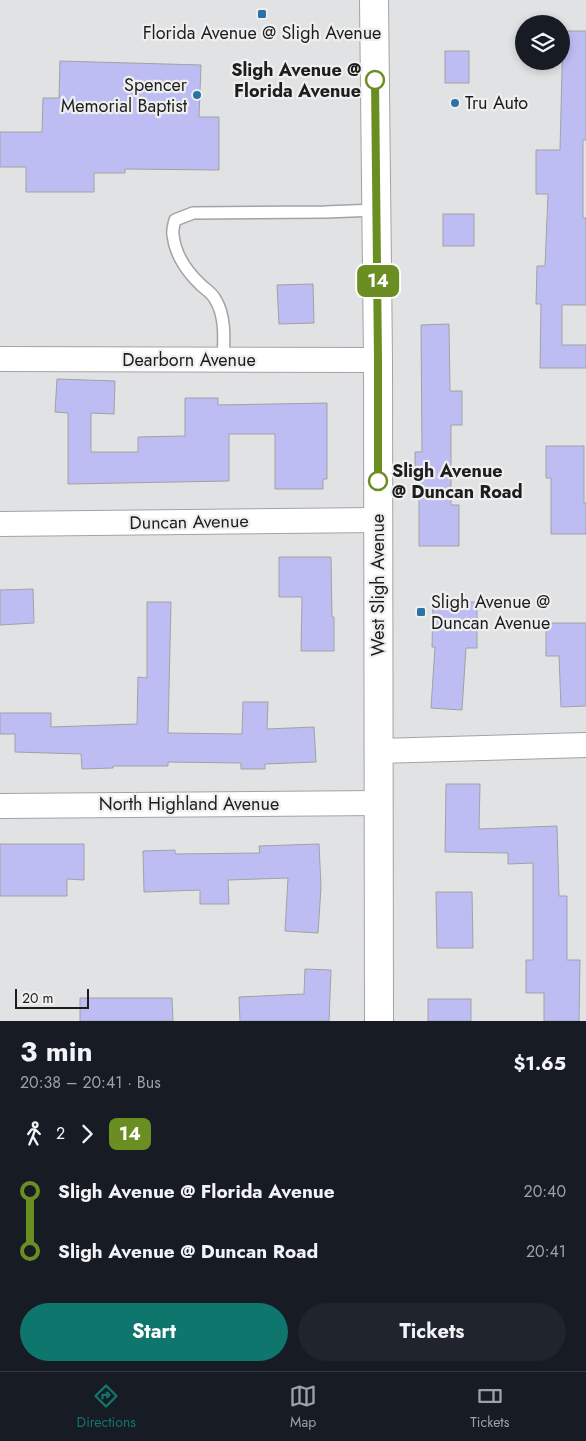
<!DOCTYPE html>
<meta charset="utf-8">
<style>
:root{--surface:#171b24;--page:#20242c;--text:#f1f3f6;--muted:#9ea1a6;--line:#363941;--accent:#0f766e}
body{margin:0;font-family:Jost,sans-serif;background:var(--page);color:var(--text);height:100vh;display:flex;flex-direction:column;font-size:19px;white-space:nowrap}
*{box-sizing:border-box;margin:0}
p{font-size:16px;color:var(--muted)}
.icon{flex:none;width:28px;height:28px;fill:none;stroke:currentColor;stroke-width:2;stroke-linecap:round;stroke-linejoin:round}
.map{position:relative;height:1021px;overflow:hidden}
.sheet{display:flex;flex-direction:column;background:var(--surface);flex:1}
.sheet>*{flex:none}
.badge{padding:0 10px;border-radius:8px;font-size:18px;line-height:32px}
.buttons{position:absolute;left:515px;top:15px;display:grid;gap:10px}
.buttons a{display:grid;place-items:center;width:55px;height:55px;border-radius:50%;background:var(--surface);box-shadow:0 2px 8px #0003;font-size:25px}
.scale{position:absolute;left:15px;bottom:12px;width:74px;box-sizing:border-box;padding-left:5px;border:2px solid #1d1d1e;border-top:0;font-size:14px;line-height:18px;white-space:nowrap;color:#1d1d1e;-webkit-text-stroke:4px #efeff0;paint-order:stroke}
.map>.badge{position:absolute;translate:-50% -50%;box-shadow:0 0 0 2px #fff}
.legs{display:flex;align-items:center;gap:8px;height:55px;padding:0 20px;font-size:16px}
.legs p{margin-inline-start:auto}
.overview{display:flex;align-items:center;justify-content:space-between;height:85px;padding:0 20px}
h1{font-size:28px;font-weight:700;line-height:38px}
.primary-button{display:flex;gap:10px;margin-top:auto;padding:10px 20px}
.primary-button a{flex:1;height:58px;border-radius:30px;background:var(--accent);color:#fff;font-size:20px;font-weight:700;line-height:58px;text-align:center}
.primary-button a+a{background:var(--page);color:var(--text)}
ul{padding:0 20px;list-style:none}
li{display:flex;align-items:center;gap:18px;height:60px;font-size:19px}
li i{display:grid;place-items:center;width:8px;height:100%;margin:0 6px;background:currentColor}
li i::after{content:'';width:12px;height:12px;margin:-6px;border:4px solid;border-radius:50%;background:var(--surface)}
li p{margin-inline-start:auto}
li:first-child i{background:linear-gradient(#0000 50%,currentColor 0)}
li:last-child i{background:linear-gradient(currentColor 50%,#0000 0)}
.tabs{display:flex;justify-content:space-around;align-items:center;height:70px;border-top:1px solid var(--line);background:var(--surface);font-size:14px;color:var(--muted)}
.tabs a{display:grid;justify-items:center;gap:2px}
.tabs .selected{color:var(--accent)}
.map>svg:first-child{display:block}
</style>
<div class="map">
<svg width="586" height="1021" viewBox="0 0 586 1021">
<rect width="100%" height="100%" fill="#e1e2e3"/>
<g fill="#bdbdf4" stroke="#a1a2a3">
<path d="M 563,31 L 586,31 L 586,140 L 583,140 L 583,218 L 586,218 L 586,305 L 562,305 L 562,345 L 586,345 L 586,368 L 540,368 L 541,304 L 536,304 L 537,266 L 545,266 L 548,194 L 536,194 L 536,150 L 560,150 Z"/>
<rect x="445" y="51" width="24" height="32"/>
<path d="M 60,61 L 201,65 L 199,117 L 219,117 L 219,170 L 125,169 L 125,173 L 94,173 L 94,192 L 26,192 L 26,167 L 0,167 L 0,132 L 42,132 L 43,98 L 59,98 Z"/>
<rect x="443" y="214" width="31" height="32"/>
<path d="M 313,284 L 314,323 L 279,324 L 277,285 Z"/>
<path d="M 449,324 L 450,391 L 462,391 L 462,425 L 451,425 L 451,505 L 459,505 L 459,546 L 419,546 L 419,482 L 415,482 L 415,452 L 422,452 L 421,325 Z"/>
<path d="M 57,379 L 115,381 L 114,414 L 91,413 L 91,452 L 138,452 L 138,437 L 185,436 L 185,398 L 218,398 L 218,405 L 327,403 L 327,479 L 323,479 L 323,489 L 275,489 L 275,434 L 229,434 L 229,481 L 68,484 L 68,413 L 55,412 Z"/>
<path d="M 546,446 L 584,446 L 584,503 L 586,503 L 586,534 L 551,534 L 551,478 L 546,478 Z"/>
<path d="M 279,557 L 331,557 L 332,617 L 334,617 L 334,651 L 301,651 L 302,597 L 279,597 Z"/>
<path d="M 33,589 L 34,623 L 0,625 L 0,590 Z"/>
<path d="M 147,602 L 171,602 L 168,733 L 242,734 L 243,702 L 268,702 L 267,729 L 314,727 L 316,762 L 265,764 L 265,769 L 241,769 L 241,763 L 168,762 L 168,766 L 113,766 L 113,768 L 82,769 L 81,754 L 15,752 L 15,734 L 0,734 L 0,713 L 51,713 L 51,727 L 137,724 L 138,677 L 147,678 Z"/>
<path d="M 433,602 L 477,602 L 477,648 L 466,648 L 462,710 L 431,708 L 435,647 L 432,647 Z"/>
<path d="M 546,623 L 586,623 L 586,706 L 561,707 L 559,656 L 546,656 Z"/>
<path d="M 446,784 L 480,784 L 479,829 L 557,826 L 559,896 L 567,896 L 567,960 L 580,960 L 579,1021 L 544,1021 L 544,993 L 526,993 L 526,960 L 533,960 L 533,863 L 508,864 L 508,853 L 445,852 Z"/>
<path d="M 0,844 L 84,844 L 84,880 L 67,879 L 67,896 L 0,896 Z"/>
<path d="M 319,844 L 321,887 L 318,933 L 285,931 L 288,878 L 228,880 L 229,904 L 200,904 L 200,890 L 144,892 L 143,851 L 175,850 L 175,854 L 260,853 L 259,846 Z"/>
<path d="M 436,892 L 472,892 L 473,948 L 437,948 Z"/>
<path d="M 305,969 L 331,970 L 329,1021 L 240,1021 L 239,997 L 304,994 Z"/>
<path d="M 80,998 L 172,998 L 173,1021 L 80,1021 Z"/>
<rect x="428" y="999" width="43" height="22"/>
</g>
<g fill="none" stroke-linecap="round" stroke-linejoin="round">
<defs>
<path id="service" d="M 223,360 C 224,340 226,316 215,299 C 212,293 205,289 201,285 C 187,272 175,254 173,235 C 172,230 174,224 175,220 L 193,213 L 325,212 L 377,210"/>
<g id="minor">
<path d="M 0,359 L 378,360"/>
<path d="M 0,524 L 378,520"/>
<path d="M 379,751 L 586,745"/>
<path d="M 0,806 L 379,803"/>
</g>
<path id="secondary" d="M 374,0 L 378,360 L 379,1021"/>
</defs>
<use href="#service" stroke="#a3a3a5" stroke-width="14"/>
<use href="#minor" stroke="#a3a3a5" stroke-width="26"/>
<use href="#secondary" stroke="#a3a3a5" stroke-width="30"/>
<use href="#service" stroke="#fff" stroke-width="11"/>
<use href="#minor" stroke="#fff" stroke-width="24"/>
<use href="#secondary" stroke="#fff" stroke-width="28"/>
</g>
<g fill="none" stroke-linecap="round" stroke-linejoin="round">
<defs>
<path id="line-1" d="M 375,80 L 378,360 L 378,481"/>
</defs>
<use href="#line-1" stroke="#fff" stroke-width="11"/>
<use href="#line-1" stroke="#6b8e23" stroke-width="8"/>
</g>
<g fill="#2a73a7" stroke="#efeff0" stroke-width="2">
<rect x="257" y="9" width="10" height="10" rx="2.5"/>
<circle cx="197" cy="95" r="5"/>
<circle cx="455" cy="103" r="5"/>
<rect x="416" y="607" width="10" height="10" rx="2.5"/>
</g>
<g fill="#fff" stroke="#6b8e23" stroke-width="2.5">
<circle cx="375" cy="80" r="9"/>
<circle cx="378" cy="481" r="9"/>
</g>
<g text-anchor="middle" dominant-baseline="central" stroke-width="4.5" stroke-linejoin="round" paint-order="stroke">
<g font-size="18" fill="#1d1d1e" stroke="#efeff0" text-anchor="start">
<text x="262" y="33" text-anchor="middle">Florida Avenue @ Sligh Avenue</text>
<text x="187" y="85" text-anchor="end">Spencer<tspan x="187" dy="21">Memorial Baptist</tspan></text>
<text x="465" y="103">Tru Auto</text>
<text x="431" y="602">Sligh Avenue @<tspan x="431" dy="21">Duncan Avenue</tspan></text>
</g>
<g font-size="18" font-weight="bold" fill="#1d1d1e" stroke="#efeff0" text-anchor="end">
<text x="361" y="70">Sligh Avenue @<tspan x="361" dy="21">Florida Avenue</tspan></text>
<text x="392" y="471" text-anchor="start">Sligh Avenue<tspan x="392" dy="21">@ Duncan Road</tspan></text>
</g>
<g font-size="18" fill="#1d1d1e" stroke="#efeff0">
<text x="189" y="360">Dearborn Avenue</text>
<text transform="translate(189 522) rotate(-1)">Duncan Avenue</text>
<text transform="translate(378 585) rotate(-90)">West Sligh Avenue</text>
<text x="189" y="804">North Highland Avenue</text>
</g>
</g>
</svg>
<div class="buttons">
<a><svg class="icon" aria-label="layers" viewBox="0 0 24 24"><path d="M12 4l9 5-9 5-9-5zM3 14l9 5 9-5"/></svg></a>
</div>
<div class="scale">20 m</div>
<b class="badge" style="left:378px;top:281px;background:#6b8e23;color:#fff">14</b>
</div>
<section class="sheet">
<div class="overview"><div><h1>3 min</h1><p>20:38 – 20:41 · Bus</p></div><b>$1.65</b></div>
<div class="legs"><svg class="icon" aria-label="walk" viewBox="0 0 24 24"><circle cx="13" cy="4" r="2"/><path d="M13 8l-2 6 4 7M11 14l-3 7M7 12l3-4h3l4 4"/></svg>2<svg class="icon" aria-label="forward" viewBox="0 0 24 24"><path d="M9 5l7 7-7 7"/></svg><b class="badge" style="background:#6b8e23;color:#fff">14</b></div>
<ul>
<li><i style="color:#6b8e23"></i><b>Sligh Avenue @ Florida Avenue</b><p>20:40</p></li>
<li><i style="color:#6b8e23"></i><b>Sligh Avenue @ Duncan Road</b><p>20:41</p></li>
</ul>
<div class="primary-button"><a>Start</a><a>Tickets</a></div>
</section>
<nav class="tabs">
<a class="selected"><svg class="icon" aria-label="directions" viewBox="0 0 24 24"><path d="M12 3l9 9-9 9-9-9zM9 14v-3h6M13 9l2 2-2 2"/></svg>Directions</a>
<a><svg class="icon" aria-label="map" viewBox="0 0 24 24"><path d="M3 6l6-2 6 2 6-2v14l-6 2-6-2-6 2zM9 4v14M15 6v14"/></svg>Map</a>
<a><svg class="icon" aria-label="tickets" viewBox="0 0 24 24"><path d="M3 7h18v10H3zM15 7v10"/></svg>Tickets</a>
</nav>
